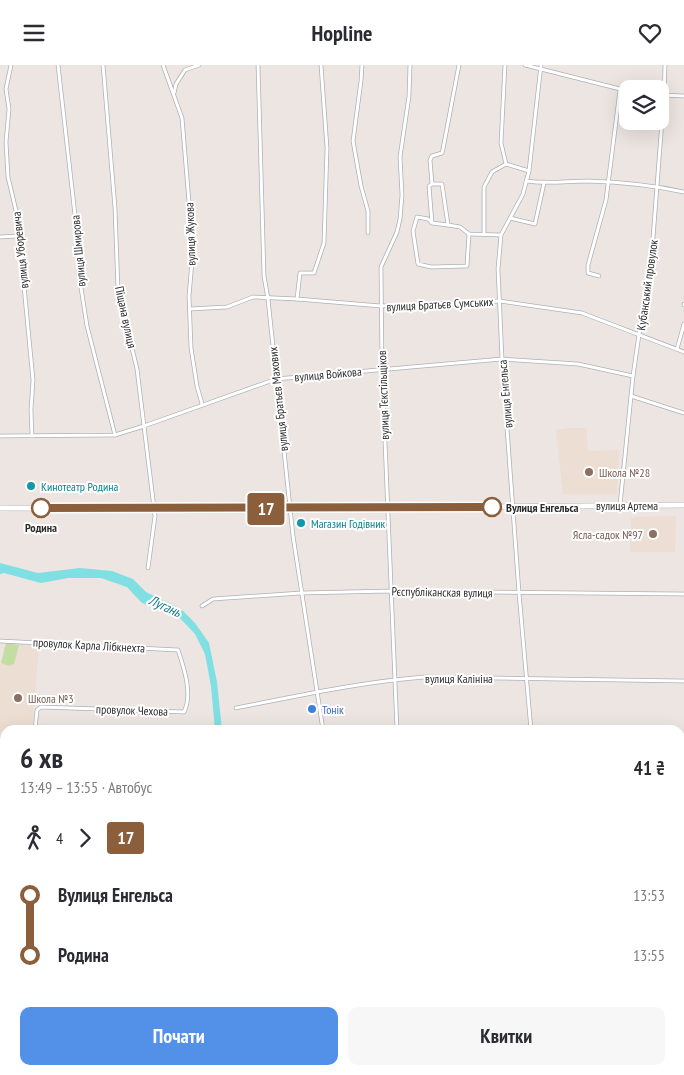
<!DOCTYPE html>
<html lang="uk">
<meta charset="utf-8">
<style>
:root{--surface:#fff;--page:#f7f7f7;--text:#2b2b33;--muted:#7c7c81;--accent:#5390e7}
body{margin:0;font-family:"PT Sans Narrow",sans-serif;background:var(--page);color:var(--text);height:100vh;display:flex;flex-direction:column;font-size:19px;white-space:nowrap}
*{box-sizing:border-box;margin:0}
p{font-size:16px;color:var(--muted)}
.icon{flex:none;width:28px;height:28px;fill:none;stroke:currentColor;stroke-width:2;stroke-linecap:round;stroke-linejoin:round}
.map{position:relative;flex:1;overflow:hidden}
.drawer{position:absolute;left:0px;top:660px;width:685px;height:350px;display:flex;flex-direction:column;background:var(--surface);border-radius:15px 15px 0 0;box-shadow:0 5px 20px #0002}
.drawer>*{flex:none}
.badge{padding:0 10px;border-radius:4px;font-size:18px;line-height:32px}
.buttons{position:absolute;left:619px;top:15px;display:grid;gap:10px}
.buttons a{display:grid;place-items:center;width:50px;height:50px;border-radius:10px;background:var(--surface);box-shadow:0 5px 20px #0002;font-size:25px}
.map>.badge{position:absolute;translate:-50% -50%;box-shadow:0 0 0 2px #fff}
.legs{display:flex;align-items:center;gap:8px;height:55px;padding:0 20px;font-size:16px}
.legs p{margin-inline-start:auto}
.overview{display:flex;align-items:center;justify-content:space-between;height:85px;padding:0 20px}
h1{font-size:28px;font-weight:600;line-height:38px}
.button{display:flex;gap:10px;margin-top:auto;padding:10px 20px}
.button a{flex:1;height:58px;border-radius:10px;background:var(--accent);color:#fff;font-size:20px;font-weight:600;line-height:58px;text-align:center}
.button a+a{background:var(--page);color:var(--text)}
ul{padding:0 20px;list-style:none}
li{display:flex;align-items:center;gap:18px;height:60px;font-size:19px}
li i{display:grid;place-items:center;width:8px;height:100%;margin:0 6px;background:currentColor}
li i::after{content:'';width:12px;height:12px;margin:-6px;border:4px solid;border-radius:50%;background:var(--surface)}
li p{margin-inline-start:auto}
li:first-child i{background:linear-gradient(#0000 50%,currentColor 0)}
li:last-child i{background:linear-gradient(currentColor 50%,#0000 0)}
header{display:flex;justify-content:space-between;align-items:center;height:65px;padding:0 20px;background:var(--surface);font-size:22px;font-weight:600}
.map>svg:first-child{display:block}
</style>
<header><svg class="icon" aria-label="menu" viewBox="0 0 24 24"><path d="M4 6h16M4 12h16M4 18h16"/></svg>Hopline<svg class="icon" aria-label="heart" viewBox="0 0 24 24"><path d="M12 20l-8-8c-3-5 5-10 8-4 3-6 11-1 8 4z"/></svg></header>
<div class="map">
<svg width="684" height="1010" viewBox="0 0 684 1010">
<rect width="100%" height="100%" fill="#ece5e1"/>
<g fill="#e0e0e6">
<path d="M 0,901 L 5,903 L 5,986 L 0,923 Z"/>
<path d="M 6,1005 L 104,1005 L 96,1010 L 7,1010 Z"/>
<path d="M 250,1005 L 332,1005 L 336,1010 L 251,1010 Z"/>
</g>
<g fill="#ecded2">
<path d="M 568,363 L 586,363 L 588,386 L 619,385 L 617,429 L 563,429 L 556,365 Z"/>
<path d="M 676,451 L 675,487 L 630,487 L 631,452 Z"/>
<path d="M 6,578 L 39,581 L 32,665 L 5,665 L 5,675 L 0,680 L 0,602 Z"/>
</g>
<g fill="#c4dda3">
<path d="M 6,578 L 19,580 L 14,599 L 9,601 L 1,598 Z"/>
<path d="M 684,721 L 684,812 L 680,814 L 680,729 Z"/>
</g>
<path fill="#80dfe3" d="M 0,498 L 38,508 L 80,503 L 112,506 L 133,514 L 146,527 L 181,544 L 195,558 L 209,578 L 217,617 L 222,665 L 215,665 L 211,621 L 205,589 L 195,569 L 179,552 L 157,541 L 146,540 L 141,537 L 127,522 L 101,513 L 68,513 L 41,518 L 4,508 L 0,509 Z"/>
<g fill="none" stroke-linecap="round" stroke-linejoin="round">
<defs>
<g id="street">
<path d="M 11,0 L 6,24 L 9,44 L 6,77 L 8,112 L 17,150 L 18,171 L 21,190 L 33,315 L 31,345 L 32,371"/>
<path d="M 58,0 L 76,159 L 79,210 L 87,261 L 115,370"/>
<path d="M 103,0 L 115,143 L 118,225 L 137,304 L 155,451 L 148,503"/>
<path d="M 163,0 L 182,53 L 193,185 L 189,231 L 191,283 L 197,321 L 202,339"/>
<path d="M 258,0 L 264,211 L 268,234 L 293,471 L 323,665"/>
<path d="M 362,0 L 361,16 L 353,76 L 361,121 L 368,146 L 368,168"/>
<path d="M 459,0 L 443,84 L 442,88 L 432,91 L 430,95 L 432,119 L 429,121 L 432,158 L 428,154 L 417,152 L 413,166 L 418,199 L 431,202 L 467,201 L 469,169"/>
<path d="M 525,0 L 628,26"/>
<path d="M 174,28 L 176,19 L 185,5 L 199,0"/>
<path d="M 660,30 L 684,31"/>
<path d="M 506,99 L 529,106"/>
<path d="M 526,116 C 547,119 567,116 588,116 C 620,117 652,120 684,127"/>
<path d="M 432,119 L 442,119 L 448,160 L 460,162 L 469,169 L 501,170"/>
<path d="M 510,153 L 535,159 L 544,118"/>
<path d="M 432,158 L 448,160"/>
<path d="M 484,169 L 484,122 L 492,107 L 506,99 L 501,78 L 505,0"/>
<path d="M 0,172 L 18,171"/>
<path d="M 599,211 L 588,208 L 588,200 L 606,135 L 620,25"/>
<path d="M 297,234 L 300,208 L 314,208 L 324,178 L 327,83 L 321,0"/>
<path d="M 684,239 L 684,240"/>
<path d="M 190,244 L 227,242 L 253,232 L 297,234 L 381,241 L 500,236 L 582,248 L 684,287"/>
<path d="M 677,284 L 684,259"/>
<path d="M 631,331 L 684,348"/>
<path d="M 0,371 L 115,370 L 144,361 L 276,314 L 502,294 L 578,299 L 633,311"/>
<path d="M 620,440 L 633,311 L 653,173 L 664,30 L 665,0"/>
<path d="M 202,541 L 213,534 L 301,528 L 391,526 L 684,529"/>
<path d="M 0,576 L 178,585 C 184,603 193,629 184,647 L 41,642 L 37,645 L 35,665"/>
<path d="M 236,643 C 298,631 360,617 424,612 L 684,616"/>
<path d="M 397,665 L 382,304 L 381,202 L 397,167 L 400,154 L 402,130 L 400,92 L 409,31 L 410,0"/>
<path d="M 531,665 L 519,528 L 502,294 L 498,204 L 501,170 L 523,129 L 529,106 L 541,0"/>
<path d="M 0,676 L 5,671"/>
<path d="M 680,712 L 684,702"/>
<path d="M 680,827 L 684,826"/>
<path d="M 680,861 L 684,851"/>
<path d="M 0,885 L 5,887"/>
<path d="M 680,896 L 684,894"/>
<path d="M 125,1005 L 128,1010"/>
<path d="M 337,1005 L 341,1010"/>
<path d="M 582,1005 L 582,1010"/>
<path d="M 633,1005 L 635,1010"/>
<path d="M 131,1010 L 142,1005"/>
<path d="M 523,1010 L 525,1005"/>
</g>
<path id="secondary" d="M 0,443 L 290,444 L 684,440"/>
</defs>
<use href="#street" stroke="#adb1b7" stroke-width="4.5"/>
<use href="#secondary" stroke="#adb1b7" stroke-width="6"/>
<use href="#street" stroke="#fff" stroke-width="3"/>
<use href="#secondary" stroke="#fff" stroke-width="5"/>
</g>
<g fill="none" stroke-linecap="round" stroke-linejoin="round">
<defs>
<path id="line-1" d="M 41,443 L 492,442"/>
</defs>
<use href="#line-1" stroke="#fff" stroke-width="11"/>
<use href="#line-1" stroke="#8b5e3c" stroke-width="8"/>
</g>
<g fill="#8d6e63" stroke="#fff" stroke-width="2">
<circle cx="589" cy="407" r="5"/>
<circle cx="653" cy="469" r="5"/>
<circle cx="18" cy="633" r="5"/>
</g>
<g fill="#0f9aa8" stroke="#fff" stroke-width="2">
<circle cx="31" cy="421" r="5"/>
<circle cx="301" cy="458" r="5"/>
</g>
<g fill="#fff" stroke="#8b5e3c" stroke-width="2.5">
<circle cx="492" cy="442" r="9"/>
<circle cx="41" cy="443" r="9"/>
</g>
<circle fill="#3f7fe0" stroke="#fff" stroke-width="2" cx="312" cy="644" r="5"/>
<g text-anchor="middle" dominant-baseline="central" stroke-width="4" stroke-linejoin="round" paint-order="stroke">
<g font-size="12" fill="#2d2d2d" stroke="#fff">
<text transform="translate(190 169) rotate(-92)">вулиця Жукова</text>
<text transform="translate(20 185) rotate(-96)">вулиця Уборевича</text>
<text transform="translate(78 186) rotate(-95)">вулиця Шмирова</text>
<text transform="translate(647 220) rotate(-82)">Кубанський провулок</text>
<text transform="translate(440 239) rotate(-3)">вулиця Братьєв Сумських</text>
<text transform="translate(126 252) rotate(78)">Піщана вулиця</text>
<text transform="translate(328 309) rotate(-5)">вулиця Войкова</text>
<text transform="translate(505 329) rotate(-95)">вулиця Енгельса</text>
<text transform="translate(383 330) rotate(-92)">вулиця Тєкстільщіков</text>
<text transform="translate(278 334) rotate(-96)">вулиця Братьєв Махових</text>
<text x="627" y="440">вулиця Артема</text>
<text transform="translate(442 527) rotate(1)">Рєспубліканская вулиця</text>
<text transform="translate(89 580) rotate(3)">провулок Карла Лібкнехта</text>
<text x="459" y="613">вулиця Калініна</text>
<text transform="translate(132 645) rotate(2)">провулок Чехова</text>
</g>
<g font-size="12" fill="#785e54" stroke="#fff" text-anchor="start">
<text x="599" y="407">Школа №28</text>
<text x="643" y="469" text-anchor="end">Ясла-садок №97</text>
<text x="28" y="633">Школа №3</text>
</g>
<g font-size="12" fill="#0d838f" stroke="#fff" text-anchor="start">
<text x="41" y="421">Кинотеатр Родина</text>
<text x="311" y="458">Магазин Годівник</text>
</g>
<g font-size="12" font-weight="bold" fill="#2d2d2d" stroke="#fff" text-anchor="start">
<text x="506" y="442">Вулиця Енгельса</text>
<text x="41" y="462" text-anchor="middle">Родина</text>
</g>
<g font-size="12" fill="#366cbe" stroke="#fff" text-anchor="start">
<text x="322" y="644">Тонік</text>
</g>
<g font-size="14" font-style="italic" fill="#1b7d8b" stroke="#fff">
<text transform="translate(165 541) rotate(25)">Лугань</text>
</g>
</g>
</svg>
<div class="buttons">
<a><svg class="icon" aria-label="layers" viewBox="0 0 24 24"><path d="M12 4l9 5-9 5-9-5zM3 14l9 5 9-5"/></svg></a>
</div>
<b class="badge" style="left:266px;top:444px;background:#8b5e3c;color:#fff">17</b>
<section class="drawer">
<div class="overview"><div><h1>6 хв</h1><p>13:49 – 13:55 · Автобус</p></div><b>41 ₴</b></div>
<div class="legs"><svg class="icon" aria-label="walk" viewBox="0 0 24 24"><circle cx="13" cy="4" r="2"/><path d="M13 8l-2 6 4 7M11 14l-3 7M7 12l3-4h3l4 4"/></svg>4<svg class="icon" aria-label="forward" viewBox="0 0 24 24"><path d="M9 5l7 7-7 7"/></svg><b class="badge" style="background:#8b5e3c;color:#fff">17</b></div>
<ul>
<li><i style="color:#8b5e3c"></i><b>Вулиця Енгельса</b><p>13:53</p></li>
<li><i style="color:#8b5e3c"></i><b>Родина</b><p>13:55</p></li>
</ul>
<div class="button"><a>Почати</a><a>Квитки</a></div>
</section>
</div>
